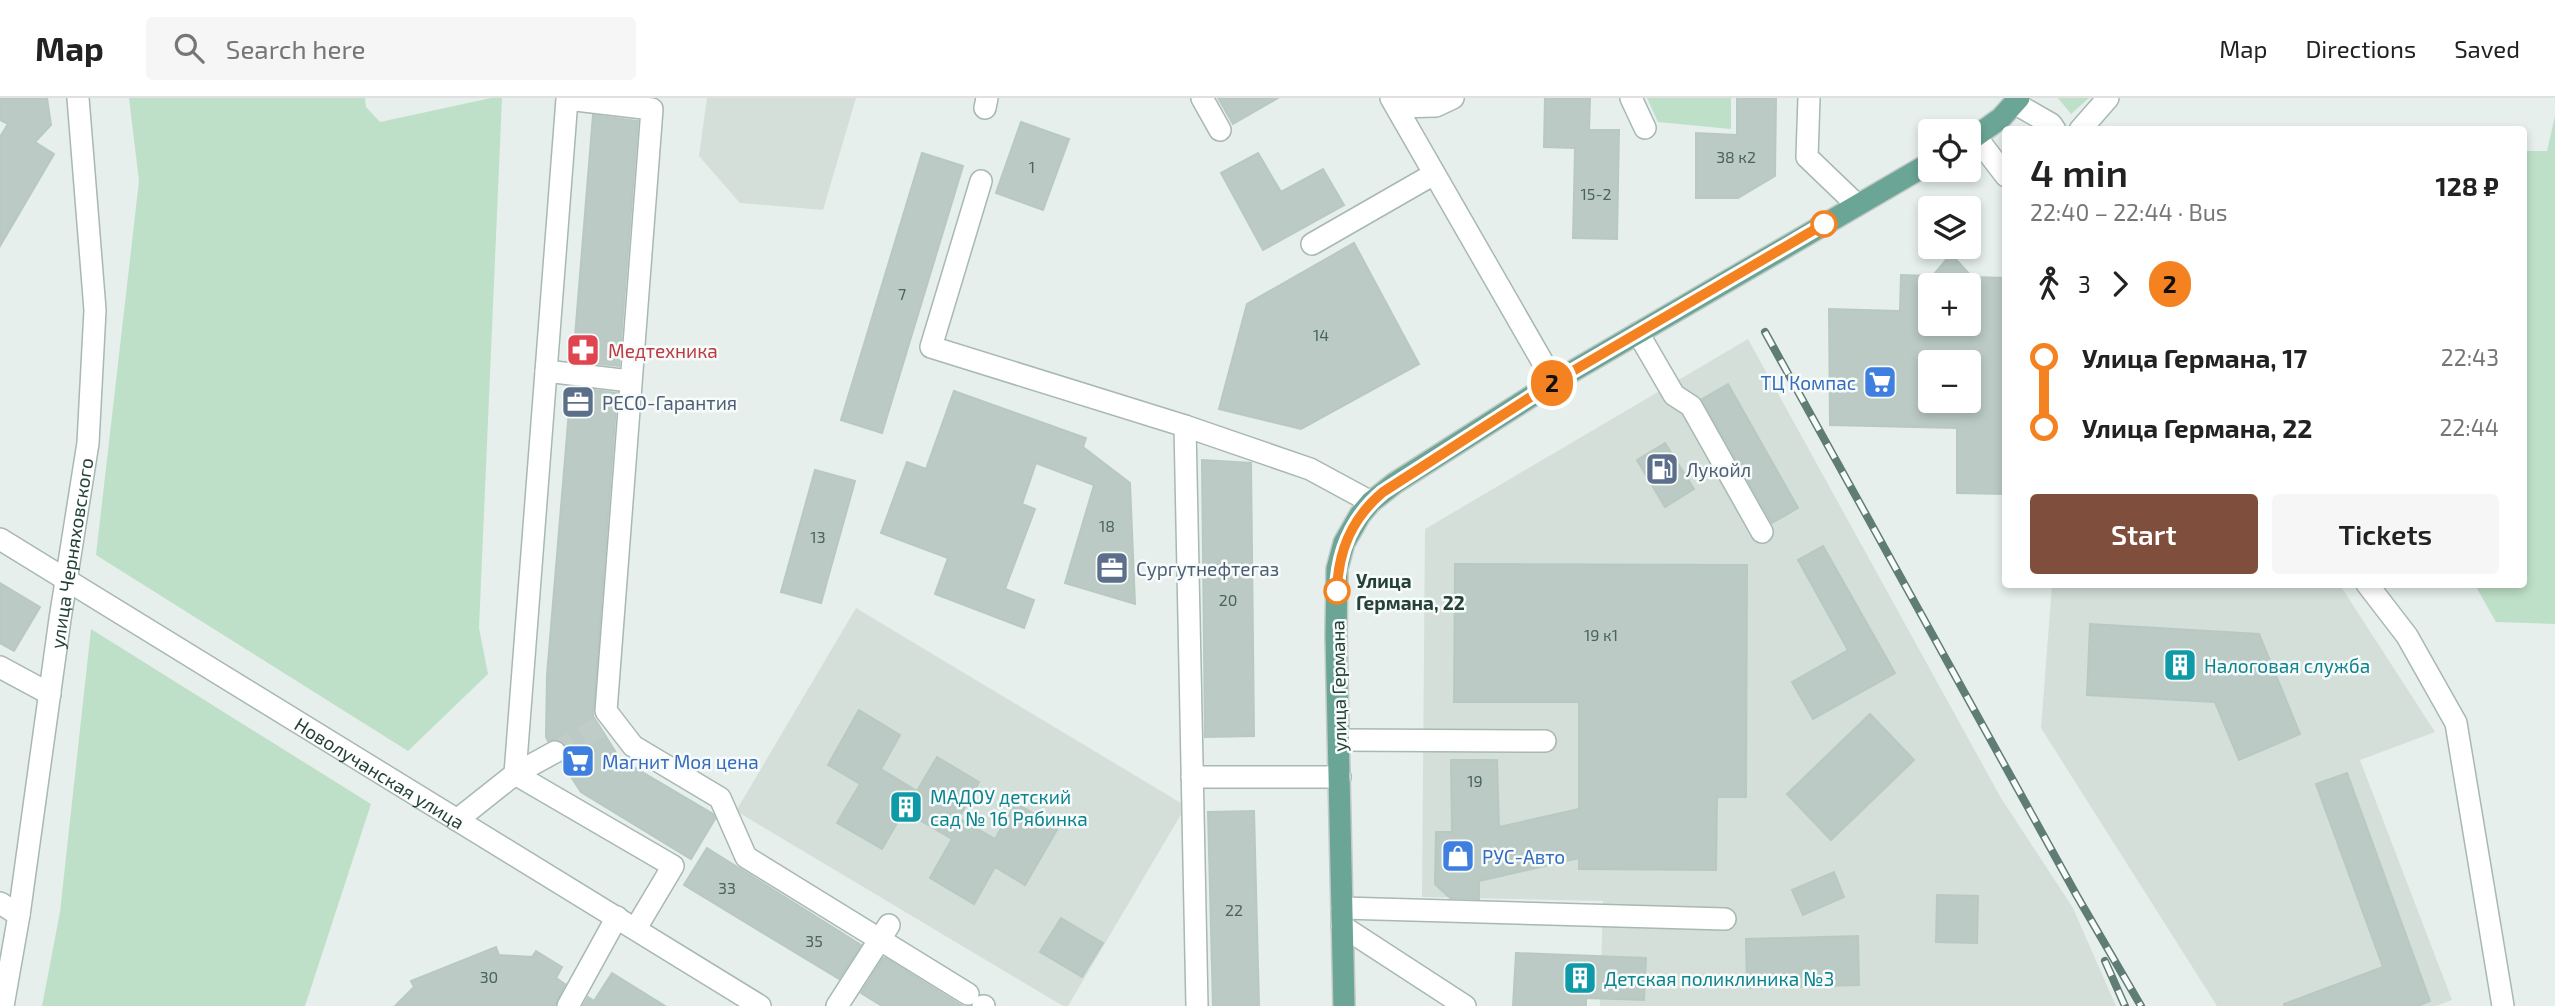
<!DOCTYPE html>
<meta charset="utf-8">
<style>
:root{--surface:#fff;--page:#f6f6f6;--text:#222;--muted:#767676;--line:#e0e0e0;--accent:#804e3d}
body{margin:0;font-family:"Exo 2",sans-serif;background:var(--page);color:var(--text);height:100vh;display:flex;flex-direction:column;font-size:26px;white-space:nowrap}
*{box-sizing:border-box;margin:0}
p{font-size:23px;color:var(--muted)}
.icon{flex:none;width:38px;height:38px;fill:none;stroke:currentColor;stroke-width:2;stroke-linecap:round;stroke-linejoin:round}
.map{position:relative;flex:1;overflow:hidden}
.drawer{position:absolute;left:2002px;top:28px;width:525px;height:462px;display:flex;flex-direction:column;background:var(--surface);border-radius:7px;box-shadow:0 4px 10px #0003}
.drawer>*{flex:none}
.badge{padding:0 14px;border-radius:23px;font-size:24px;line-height:46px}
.buttons{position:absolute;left:1918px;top:21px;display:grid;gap:14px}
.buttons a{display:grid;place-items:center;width:63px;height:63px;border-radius:7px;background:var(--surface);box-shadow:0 4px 10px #0003;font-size:35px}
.map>.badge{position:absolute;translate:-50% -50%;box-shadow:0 0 0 4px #fff}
.legs{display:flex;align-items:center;gap:10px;height:77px;padding:0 28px;font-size:23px}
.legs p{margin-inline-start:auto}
.headline{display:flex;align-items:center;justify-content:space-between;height:119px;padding:0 28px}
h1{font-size:38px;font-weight:600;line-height:52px}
.button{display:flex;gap:14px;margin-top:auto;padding:14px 28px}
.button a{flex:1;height:80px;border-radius:7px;background:var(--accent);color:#fff;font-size:28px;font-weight:600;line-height:80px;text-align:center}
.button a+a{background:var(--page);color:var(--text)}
ul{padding:0 28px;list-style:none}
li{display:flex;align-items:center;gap:24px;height:70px;font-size:26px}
li i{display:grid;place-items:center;width:10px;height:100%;margin:0 9px;background:currentColor}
li i::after{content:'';width:18px;height:18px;margin:-9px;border:5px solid;border-radius:50%;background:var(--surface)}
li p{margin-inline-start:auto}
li:first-child i{background:linear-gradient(#0000 50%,currentColor 0)}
li:last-child i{background:linear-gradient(currentColor 50%,#0000 0)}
header{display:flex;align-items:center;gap:42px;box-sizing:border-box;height:98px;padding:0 35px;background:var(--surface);border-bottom:2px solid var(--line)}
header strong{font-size:33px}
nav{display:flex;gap:38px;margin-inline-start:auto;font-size:24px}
.search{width:490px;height:63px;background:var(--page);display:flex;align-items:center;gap:18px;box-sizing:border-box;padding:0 24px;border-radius:7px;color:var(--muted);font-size:26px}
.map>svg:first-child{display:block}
</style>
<header>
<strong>Map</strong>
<div class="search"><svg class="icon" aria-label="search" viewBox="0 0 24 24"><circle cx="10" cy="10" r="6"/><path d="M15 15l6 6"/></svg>Search here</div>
<nav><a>Map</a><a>Directions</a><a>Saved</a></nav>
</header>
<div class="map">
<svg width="2555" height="908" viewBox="0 0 2555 908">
<rect width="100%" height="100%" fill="#e6efeb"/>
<g fill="#d4dfda">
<path d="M 707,0 L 856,0 L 823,112 L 740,105 L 699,58 Z"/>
<path d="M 1748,241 L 2001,700 L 2073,810 L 2116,908 L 1600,908 L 1603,803 L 1422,799 L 1425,431 Z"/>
<path d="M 2052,487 L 2340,487 L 2435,634 L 2360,662 L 2452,902 L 2436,908 L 2217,908 L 2041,630 Z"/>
<path d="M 856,510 L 1186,708 L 1068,908 L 1063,908 L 736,713 Z"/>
</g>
<g fill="#bfe0c8">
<path d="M 129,0 L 365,0 L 366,9 L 380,24 L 491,0 L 502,0 L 479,530 L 488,576 L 408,653 L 96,457 L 139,83 Z"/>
<path d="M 1647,0 L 1731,0 L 1731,31 L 1658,24 Z"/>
<path d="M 2058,0 L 2089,0 L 2071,16 Z"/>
<path d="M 2555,18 L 2555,526 L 2496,524 L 2475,487 L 2524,486 L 2524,53 L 2547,53 Z"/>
<path d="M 91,531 L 371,706 L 305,908 L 42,908 L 60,814 Z"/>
</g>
<g fill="#bbcac4" stroke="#b8c9c2" stroke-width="2" fill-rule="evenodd">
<path d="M 0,0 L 47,0 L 51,27 L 35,44 L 54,56 L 0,148 L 0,39 L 8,26 L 0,22 Z"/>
<path d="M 1218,0 L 1278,0 L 1233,26 Z"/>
<path d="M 1545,0 L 1590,0 L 1589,32 L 1619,32 L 1617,141 L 1573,140 L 1575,50 L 1544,49 Z"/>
<path d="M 1737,0 L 1776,0 L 1775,78 L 1738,100 L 1696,100 L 1696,35 L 1737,37 Z"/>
<path d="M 593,17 L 638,23 L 619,268 L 573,263 Z"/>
<path d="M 1021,24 L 1069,41 L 1043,112 L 996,95 Z"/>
<path d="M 922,55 L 963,68 L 882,335 L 841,322 Z"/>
<path d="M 1258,55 L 1281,94 L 1323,71 L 1344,107 L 1263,152 L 1221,75 Z"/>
<path d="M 1354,145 L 1419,266 L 1301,331 L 1219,311 L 1247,206 Z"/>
<path d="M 1951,156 L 1972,179 L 2006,180 L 2006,396 L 1957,395 L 1957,330 L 1830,327 L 1829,211 L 1900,213 L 1901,177 L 1930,178 L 1930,181 ZM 1930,187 L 1969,187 L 1969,226 L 1930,226 ZM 1930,264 L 1969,264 L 1969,303 L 1930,303 Z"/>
<path d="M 1728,286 L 1798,410 L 1772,425 L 1702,301 Z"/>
<path d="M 571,289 L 617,295 L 593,618 L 620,661 L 713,716 L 715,721 L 691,761 L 581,694 L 562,665 L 568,655 L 566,647 L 556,641 L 548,643 L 546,639 L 547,577 Z"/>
<path d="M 954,293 L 1086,340 L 1083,349 L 1130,385 L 1135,506 L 1065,485 L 1094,387 L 1036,365 L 1022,406 L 1035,411 L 1005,491 L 1034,502 L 1024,530 L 935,496 L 948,460 L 881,435 L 907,364 L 926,371 Z"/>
<path d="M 1665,345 L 1694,391 L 1665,409 L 1637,362 Z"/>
<path d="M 1202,362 L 1251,365 L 1254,638 L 1205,639 Z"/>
<path d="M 815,372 L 855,383 L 821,505 L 781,494 Z"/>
<path d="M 1823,448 L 1895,575 L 1813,621 L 1792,584 L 1848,552 L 1798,462 Z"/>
<path d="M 1455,466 L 1747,467 L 1746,699 L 1717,699 L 1716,772 L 1579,771 L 1579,760 L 1479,783 L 1479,801 L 1450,800 L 1435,786 L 1436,734 L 1452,734 L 1451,662 L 1497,662 L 1499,729 L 1579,711 L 1579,604 L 1454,604 Z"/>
<path d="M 0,485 L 40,509 L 14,553 L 0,545 Z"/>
<path d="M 2090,526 L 2259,536 L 2300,636 L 2239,662 L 2215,604 L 2087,597 Z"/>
<path d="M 859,612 L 900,637 L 881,671 L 917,693 L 937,659 L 979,684 L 959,720 L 995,741 L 1016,705 L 1058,730 L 1025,787 L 995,769 L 974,806 L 930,780 L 952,741 L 904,713 L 882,751 L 837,725 L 860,686 L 828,667 Z"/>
<path d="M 1870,616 L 1914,662 L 1831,742 L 1787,696 Z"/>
<path d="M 2347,675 L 2430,903 L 2417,908 L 2284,908 L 2284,906 L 2383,869 L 2316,686 Z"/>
<path d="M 1254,713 L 1259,908 L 1213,908 L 1208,714 Z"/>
<path d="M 707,750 L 861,847 L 839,881 L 684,787 Z"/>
<path d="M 1834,774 L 1844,799 L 1803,817 L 1792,792 Z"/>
<path d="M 1937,797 L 1978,798 L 1977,845 L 1936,844 Z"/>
<path d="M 1061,820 L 1103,845 L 1082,879 L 1040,854 Z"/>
<path d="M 1858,838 L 1859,887 L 1747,890 L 1746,841 Z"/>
<path d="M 496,849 L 499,857 L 532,859 L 536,853 L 562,869 L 556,880 L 565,886 L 555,908 L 395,908 L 414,889 L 411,883 Z"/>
<path d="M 1516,855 L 1646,860 L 1644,902 L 1586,900 L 1586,908 L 1513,908 Z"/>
<path d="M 883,860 L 885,860 L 962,908 L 882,908 L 861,895 Z"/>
<path d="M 612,875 L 665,908 L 583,908 L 588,899 L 594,903 Z"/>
</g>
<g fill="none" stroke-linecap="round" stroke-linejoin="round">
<path stroke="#bfccc8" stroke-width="21" stroke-dasharray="21 10" stroke-linecap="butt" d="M 555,654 L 600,629"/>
<defs>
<g id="minor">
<path d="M 1202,0 L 1220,32"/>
<path d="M 1391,0 L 1554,284"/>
<path d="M 1631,0 L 1645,30"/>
<path d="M 1809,0 L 1807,59 L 1857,107"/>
<path d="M 2016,6 L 2051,26 L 2055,32"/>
<path d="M 1397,9 L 1436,8 L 1453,0"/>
<path d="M 985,10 L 987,0"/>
<path d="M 2080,32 L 2108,0"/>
<path d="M 1976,39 L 2006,78"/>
<path d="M 981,83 L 931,249 L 1185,328 L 1310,371 L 1371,404"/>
<path d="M 1312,146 L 1434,76"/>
<path d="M 1638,235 L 1674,297 L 1691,308 L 1762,434"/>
<path d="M 546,273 L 630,283"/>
<path d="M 1185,328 L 1197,908"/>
<path id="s1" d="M 0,441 L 760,908"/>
<path d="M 2367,486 L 2407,538 L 2456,625 L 2503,908"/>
<path d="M 0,569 L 50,596"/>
<path d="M 1339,642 L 1545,643"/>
<path d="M 1192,679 L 1340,679"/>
<path d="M 457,722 L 515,676 L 555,654"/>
<path d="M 0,805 L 19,817"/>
<path d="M 1342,810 L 1725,821"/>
<path d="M 1342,828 L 1465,908"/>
<path d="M 636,830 L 673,768 L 515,676 L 567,1 L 652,11 L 606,613 L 633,648 L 720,700 L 746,759 L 968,896"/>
<path id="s2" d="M 3,908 L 19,817 L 60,521 L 88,345 L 95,212 L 78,0"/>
<path d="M 568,908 L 617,819"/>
<path d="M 837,908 L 889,827"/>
<path d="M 983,908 L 984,908"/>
</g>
<g id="major">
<path d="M 1969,43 L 2001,20 L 2019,0"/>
<path d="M 1344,908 L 1336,537 L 1337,471 L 1344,445 L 1360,417 L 1371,404 L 1395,385 L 1554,284 L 1930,65"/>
</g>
</defs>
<use href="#minor" stroke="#a8b8b2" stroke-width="24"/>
<use href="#major" stroke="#c2cac8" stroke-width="24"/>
<use href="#minor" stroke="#fff" stroke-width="21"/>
<use href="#major" stroke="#6aa596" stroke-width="21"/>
<defs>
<g id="rail">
<path d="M 1765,234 L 2077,798 L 2141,908"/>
<path d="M 2105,863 L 2125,908"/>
</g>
</defs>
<use href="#rail" stroke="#5f7d75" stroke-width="8"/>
<use href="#rail" stroke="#f7fbf9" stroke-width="5" stroke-dasharray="16" stroke-linecap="butt"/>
</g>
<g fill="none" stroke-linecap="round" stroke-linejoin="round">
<defs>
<path id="line-1" d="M 1337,493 C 1338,452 1352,420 1383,394 L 1554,284 L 1824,126"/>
</defs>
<use href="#line-1" stroke="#fff" stroke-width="16"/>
<use href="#line-1" stroke="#f58220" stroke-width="10"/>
</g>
<defs>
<symbol id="pharmacy-square" viewBox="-11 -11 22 22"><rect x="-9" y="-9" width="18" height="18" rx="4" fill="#e0444e" stroke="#f7fbf9"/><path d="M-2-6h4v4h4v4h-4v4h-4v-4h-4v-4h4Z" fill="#fff"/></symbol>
<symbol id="supermarket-square" viewBox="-11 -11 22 22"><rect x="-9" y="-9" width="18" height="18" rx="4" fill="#3f7fe0" stroke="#f7fbf9"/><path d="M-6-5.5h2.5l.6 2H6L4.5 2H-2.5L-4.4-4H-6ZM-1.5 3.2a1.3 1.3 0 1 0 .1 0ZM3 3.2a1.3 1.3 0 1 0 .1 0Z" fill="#fff"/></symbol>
<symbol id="office-square" viewBox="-11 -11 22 22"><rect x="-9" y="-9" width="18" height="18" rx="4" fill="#5c6f8a" stroke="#f7fbf9"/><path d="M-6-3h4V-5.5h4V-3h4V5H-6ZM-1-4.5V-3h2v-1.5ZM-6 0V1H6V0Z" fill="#fff"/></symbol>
<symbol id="fuel-square" viewBox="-11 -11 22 22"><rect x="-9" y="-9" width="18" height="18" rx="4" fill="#5c6f8a" stroke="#f7fbf9"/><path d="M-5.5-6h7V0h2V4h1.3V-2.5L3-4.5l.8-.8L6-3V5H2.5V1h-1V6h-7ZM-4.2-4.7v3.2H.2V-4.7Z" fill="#fff"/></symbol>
<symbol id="building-square" viewBox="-11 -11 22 22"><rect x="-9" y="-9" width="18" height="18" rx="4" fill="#0f9aa8" stroke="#f7fbf9"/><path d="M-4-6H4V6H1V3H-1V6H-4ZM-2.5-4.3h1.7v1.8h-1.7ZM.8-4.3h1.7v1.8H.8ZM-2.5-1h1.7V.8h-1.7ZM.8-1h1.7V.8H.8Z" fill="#fff"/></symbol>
<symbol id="shop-square" viewBox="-11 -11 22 22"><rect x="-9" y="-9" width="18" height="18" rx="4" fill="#3f7fe0" stroke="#f7fbf9"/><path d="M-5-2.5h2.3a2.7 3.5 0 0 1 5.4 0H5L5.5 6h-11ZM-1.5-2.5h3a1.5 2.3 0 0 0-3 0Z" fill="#fff"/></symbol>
</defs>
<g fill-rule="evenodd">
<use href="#pharmacy-square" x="564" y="233" width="38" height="38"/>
<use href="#supermarket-square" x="1861" y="265" width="38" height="38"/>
<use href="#office-square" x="559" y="285" width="38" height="38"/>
<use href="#fuel-square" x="1643" y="352" width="38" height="38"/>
<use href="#office-square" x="1093" y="451" width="38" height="38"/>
<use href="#building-square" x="2161" y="548" width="38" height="38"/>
<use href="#supermarket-square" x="559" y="644" width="38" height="38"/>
<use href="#building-square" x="887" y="690" width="38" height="38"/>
<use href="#shop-square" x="1439" y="739" width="38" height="38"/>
<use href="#building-square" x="1561" y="861" width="38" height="38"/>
</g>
<g fill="#fff" stroke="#f58220" stroke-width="3.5">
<circle cx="1824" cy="126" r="12"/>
<circle cx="1337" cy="493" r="12"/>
</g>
<g text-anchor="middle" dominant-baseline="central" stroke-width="5" stroke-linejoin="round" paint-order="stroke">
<g font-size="16" fill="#4a645c">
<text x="1736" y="58">38 к2</text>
<text x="1032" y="68">1</text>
<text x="1596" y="95">15-2</text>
<text x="902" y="195">7</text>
<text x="1321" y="236">14</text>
<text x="1107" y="427">18</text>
<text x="818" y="438">13</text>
<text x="1228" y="501">20</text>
<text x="1601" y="536">19 к1</text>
<text x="1475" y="682">19</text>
<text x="727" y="789">33</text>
<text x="1234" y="811">22</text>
<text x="814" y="842">35</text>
<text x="489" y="878">30</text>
</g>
<g font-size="19" fill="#be3a42" stroke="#f7fbf9" text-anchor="start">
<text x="608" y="252">Медтехника</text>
</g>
<g font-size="19" fill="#366cbe" stroke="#f7fbf9" text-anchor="start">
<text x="1856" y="284" text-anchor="end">ТЦ Компас</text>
<text x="602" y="663">Магнит Моя цена</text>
<text x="1482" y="758">РУС-Авто</text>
</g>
<g font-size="19" fill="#4e5e75" stroke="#f7fbf9" text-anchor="start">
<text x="602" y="304">РЕСО-Гарантия</text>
<text x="1686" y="371">Лукойл</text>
<text x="1136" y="470">Сургутнефтегаз</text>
</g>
<g font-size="19" fill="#24423a" stroke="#f7fbf9">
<text stroke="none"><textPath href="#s2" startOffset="458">улица Черняховского</textPath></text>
<text transform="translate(1338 588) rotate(-91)">улица Германа</text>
<text stroke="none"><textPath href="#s1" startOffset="446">Новолучанская улица</textPath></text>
</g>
<g font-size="19" font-weight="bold" fill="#24423a" stroke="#f7fbf9" text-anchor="start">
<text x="1356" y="482">Улица<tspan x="1356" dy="22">Германа, 22</tspan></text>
</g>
<g font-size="19" fill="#0d838f" stroke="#f7fbf9" text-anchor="start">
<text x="2204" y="567">Налоговая служба</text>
<text x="930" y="698">МАДОУ детский<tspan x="930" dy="22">сад № 16 Рябинка</tspan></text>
<text x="1604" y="880">Детская поликлиника №3</text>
</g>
</g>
</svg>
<div class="buttons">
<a><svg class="icon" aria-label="locate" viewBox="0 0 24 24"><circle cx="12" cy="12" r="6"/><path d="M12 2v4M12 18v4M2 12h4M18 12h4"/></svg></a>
<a><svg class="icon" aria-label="layers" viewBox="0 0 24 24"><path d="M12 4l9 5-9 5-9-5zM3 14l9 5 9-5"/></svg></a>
<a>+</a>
<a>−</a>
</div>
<b class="badge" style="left:1552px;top:285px;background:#f58220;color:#111">2</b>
<section class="drawer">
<div class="headline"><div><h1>4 min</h1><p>22:40 – 22:44 · Bus</p></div><b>128 ₽</b></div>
<div class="legs"><svg class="icon" aria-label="walk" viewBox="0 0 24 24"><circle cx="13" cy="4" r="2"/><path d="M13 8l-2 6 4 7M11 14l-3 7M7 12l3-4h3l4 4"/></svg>3<svg class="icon" aria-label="forward" viewBox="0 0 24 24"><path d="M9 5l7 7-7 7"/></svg><b class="badge" style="background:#f58220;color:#111">2</b></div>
<ul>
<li><i style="color:#f58220"></i><b>Улица Германа, 17</b><p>22:43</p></li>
<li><i style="color:#f58220"></i><b>Улица Германа, 22</b><p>22:44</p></li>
</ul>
<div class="button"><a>Start</a><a>Tickets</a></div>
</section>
</div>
